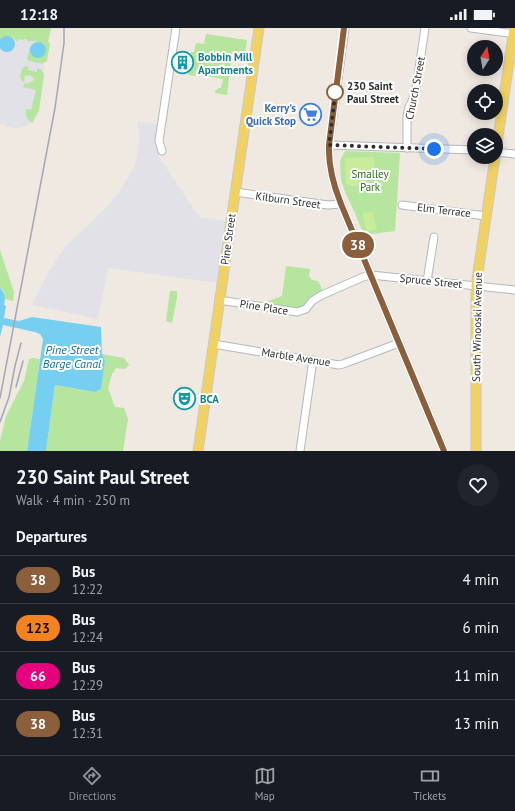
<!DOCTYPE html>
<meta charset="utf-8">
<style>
:root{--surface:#171b24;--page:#20242c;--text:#f1f3f6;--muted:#9ea1a6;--line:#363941;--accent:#8c9099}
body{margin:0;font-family:"PT Sans",sans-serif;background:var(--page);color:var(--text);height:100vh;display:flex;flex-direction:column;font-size:15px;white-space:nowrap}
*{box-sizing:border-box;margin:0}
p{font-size:13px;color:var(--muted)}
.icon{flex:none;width:22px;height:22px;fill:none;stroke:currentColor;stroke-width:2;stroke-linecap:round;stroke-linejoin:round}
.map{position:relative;height:423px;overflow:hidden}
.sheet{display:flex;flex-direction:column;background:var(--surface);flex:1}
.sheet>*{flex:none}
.badge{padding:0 8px;border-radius:13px;font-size:14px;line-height:26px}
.needle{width:26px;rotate:11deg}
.controls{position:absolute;left:467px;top:12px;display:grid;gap:8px}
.controls a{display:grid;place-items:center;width:36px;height:36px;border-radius:50%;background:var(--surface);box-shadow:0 2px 10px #0003;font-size:20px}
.you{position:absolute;width:20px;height:20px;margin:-10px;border:3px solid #fff;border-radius:50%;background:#1a73e8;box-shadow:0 0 0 6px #1a73e833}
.map>.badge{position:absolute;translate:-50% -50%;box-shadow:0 0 0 2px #fff}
h2{padding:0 16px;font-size:15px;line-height:36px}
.round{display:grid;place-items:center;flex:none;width:42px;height:42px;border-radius:21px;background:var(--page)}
.headline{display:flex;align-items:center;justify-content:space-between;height:68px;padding:0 16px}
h1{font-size:19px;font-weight:700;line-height:30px}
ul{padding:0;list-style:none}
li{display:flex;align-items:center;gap:12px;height:48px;padding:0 16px;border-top:1px solid var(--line)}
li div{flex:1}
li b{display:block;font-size:15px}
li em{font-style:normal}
li .badge{min-width:44px;font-weight:700;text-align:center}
.status{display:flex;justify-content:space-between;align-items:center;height:28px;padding:0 20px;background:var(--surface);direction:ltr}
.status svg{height:11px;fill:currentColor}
.tabs{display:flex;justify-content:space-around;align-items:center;height:56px;border-top:1px solid var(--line);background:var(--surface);font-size:11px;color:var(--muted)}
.tabs a{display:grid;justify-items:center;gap:2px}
.tabs .active{color:var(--accent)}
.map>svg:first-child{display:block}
</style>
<div class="status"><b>12:18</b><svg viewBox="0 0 49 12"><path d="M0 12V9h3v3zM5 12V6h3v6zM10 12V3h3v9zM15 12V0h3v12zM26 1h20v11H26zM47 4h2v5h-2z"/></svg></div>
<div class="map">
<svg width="515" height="423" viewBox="0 0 515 423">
<rect width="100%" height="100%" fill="#efe9e1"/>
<g fill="#e3e1e8">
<path d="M 3,6 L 48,14 L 42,49 L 32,93 L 24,99 L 19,99 L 18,101 L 5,98 L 5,96 L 0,97 L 0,9 Z"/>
<path d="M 137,93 L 159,97 L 158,113 L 159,129 L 199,189 L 227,193 L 218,255 L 108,240 L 98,291 L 32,277 L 48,245 L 66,218 L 106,180 L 119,164 L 135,138 L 140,111 Z"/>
</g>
<g fill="#b6e59e">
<path d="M 0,0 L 51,0 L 48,14 L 50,15 L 47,33 C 42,38 34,34 28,32 L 27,31 L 30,19 L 31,19 L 30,21 L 46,21 C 45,16 42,14 37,14 L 36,13 L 27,13 L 27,11 L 24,11 L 23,12 L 18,11 L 17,14 L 13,9 L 2,10 L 0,12 Z"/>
<path d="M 206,6 L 247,12 L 245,26 L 233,24 L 232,25 L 227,67 L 215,65 L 215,62 L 217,62 L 218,60 L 221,60 L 223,51 L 206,48 L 207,44 L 196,42 L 195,48 L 188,47 L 191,24 L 194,24 L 196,15 L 204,16 Z"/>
<path d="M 26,38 L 28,38 L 28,42 L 37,44 L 37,40 C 41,41 43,43 44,47 L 39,83 L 32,95 C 27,91 25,88 26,81 L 31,82 L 36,62 L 23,59 L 25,55 L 27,56 L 33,53 L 34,51 L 30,47 L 25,48 L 24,54 L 23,54 L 20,50 L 22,40 Z"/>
<path d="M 345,123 L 400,125 L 395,203 L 364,207 L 354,183 L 346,166 L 341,152 L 340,133 Z"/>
<path d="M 0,222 L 14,264 L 13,273 L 5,271 L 4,264 L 0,260 Z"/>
<path d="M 286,238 L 310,241 L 309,248 L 312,252 L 318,253 L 322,261 L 321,265 L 301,282 L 264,277 L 266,274 L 282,268 Z"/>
<path d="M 170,263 L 177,263 L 177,270 L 172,295 L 166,293 Z"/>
<path d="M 102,326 L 124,330 L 129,337 L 125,341 L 116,340 L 112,346 L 108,360 L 115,379 L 124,380 L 128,391 L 123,423 L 46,423 L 55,357 L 95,364 L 101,361 L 105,333 Z"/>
<path d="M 33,330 L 40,331 L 27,423 L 0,423 L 0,413 L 6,388 L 24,353 L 29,331 Z"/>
</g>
<g fill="#c9ec9a">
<path d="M 374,129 C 375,133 375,138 373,142 C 370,153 357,163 346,156 L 345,130 Z"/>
<path d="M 372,183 L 377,201 L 367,203 L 362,186 Z"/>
</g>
<g fill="#75cff0">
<circle cx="7" cy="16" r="8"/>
<circle cx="38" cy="22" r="8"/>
<path d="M 0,260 C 5,265 6,270 4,277 L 6,278 L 4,290 L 19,293 L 32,289 L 101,299 L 102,326 L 105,333 L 101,361 L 95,364 L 55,357 L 46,423 L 27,423 L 43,311 L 40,306 L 35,304 L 3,297 L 0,309 Z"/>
</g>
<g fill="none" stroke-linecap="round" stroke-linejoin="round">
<defs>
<g id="minor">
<path d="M 345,0 L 329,117 C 328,138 333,156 341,176 L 444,423"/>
<path d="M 471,0 L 515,6"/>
<path d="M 329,117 L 474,122"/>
<path d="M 407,120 L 407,88 L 409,79 L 415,67 L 416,61 L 425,0"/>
<path d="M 162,123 L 159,113 L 176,0"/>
<path d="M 496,124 L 515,126"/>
<path d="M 235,164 L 328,177 L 341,176"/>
<path d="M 402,177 L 486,188"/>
<path d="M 427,253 L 434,209"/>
<path d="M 219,272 L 297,284 L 306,281 L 312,273 L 322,267 L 363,249 L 371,247 L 515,262"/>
<path d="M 213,316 L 339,337 L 343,336 L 399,315"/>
<path d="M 300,423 L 313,332"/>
</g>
<g id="major">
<path d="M 496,123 L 514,0"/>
<path d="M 198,423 L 259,0"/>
<path d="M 476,423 L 476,258 L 495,129"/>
</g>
</defs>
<use href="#minor" stroke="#b4b7c1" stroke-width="9"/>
<use href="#major" stroke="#c9c9c9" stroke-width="11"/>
<use href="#minor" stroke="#fff" stroke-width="7"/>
<use href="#major" stroke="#f2d163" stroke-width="9"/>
<g stroke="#a3a6b8" stroke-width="1.5">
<path d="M 16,359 L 23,333"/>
<path d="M 0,370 L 55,80 L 64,15 L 64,0"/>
<path d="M 0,394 L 9,369 L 15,338 L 21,315"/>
</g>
</g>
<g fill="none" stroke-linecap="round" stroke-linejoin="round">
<defs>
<path id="line" d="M 344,0 L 329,117 C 328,138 333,156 341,176 L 444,423"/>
</defs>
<use href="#line" stroke="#fff" stroke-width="9"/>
<use href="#line" stroke="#8b5e3c" stroke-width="6"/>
<path stroke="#2e2e2e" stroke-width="4" stroke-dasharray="0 7.2" d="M 335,64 L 336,59 L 329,117 L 434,121"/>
</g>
<defs>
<symbol id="building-ring" viewBox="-11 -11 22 22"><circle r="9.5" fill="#fff" stroke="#0f9aa8" stroke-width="1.5"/><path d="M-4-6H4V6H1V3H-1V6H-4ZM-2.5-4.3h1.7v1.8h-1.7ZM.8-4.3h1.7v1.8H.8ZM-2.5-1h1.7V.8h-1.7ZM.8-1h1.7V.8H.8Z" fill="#0f9aa8"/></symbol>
<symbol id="supermarket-ring" viewBox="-11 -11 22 22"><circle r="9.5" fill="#fff" stroke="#3f7fe0" stroke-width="1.5"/><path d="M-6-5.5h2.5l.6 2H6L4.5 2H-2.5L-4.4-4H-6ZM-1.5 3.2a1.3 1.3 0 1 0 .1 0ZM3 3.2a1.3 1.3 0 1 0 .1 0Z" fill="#3f7fe0"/></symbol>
<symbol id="theatre-ring" viewBox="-11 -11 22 22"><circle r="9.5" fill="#fff" stroke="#0f9aa8" stroke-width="1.5"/><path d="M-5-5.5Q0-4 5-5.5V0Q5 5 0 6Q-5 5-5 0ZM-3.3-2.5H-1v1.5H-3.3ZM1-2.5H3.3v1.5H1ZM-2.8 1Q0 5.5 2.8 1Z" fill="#0f9aa8"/></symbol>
</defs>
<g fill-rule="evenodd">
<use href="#building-ring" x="170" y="22" width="25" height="25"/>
<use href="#supermarket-ring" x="298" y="74" width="25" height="25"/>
<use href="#theatre-ring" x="172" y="358" width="25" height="25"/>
</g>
<circle fill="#fff" stroke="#8b5e3c" stroke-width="2" cx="335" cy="64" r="8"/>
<g text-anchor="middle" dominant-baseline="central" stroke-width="4" stroke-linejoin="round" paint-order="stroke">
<g font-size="11" font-weight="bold" fill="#0d838f" stroke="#fff" text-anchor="start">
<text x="198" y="29">Bobbin Mill<tspan x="198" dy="13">Apartments</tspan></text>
<text x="200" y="371">BCA</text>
</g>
<g font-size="11" font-weight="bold" fill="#2e2e2e" stroke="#fff" text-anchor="start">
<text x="347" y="58">230 Saint<tspan x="347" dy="13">Paul Street</tspan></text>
</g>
<g font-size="11" fill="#2e2e2e" stroke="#fff">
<text transform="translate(415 60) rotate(-79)">Church Street</text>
<text transform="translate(288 172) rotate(8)">Kilburn Street</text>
<text transform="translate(444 182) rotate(7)">Elm Terrace</text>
<text transform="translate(228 211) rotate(-82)">Pine Street</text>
<text transform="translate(431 253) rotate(6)">Spruce Street</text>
<text transform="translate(264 279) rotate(9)">Pine Place</text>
<text transform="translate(477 299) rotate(-89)">South Winooski Avenue</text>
<text transform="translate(296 329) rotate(9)">Marble Avenue</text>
</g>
<g font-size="11" font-weight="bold" fill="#366cbe" stroke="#fff" text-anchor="end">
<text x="296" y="80">Kerry's<tspan x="296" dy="13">Quick Stop</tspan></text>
</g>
<g font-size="11" fill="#2c6e1b" stroke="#fff">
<text x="370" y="146">Smalley<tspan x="370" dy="13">Park</tspan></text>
</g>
<g font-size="12" font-style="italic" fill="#0d6fa3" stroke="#fff">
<text x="72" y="321">Pine Street<tspan x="72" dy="14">Barge Canal</tspan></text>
</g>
</g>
</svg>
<div class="controls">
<a><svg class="needle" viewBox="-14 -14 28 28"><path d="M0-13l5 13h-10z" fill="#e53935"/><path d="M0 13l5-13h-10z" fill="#9ea1a6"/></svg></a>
<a><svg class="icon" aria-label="locate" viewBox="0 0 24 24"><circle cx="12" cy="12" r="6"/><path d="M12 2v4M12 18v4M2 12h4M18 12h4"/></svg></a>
<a><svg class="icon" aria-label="layers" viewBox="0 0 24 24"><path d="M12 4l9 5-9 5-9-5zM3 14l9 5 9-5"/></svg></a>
</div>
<div class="you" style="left:434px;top:121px"></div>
<b class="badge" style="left:358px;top:217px;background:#8b5e3c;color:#fff">38</b>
</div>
<section class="sheet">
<div class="headline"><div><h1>230 Saint Paul Street</h1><p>Walk · 4 min · 250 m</p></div><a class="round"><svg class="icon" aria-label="heart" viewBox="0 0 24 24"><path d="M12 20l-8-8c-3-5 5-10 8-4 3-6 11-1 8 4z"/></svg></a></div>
<h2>Departures</h2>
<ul>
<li><span class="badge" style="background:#8b5e3c;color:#fff">38</span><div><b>Bus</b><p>12:22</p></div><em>4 min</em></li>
<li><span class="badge" style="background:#f58220;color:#111">123</span><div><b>Bus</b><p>12:24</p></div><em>6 min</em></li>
<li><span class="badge" style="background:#e6007e;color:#fff">66</span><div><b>Bus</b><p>12:29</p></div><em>11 min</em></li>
<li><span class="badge" style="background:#8b5e3c;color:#fff">38</span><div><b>Bus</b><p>12:31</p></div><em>13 min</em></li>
</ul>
</section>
<nav class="tabs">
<a class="active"><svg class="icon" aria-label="directions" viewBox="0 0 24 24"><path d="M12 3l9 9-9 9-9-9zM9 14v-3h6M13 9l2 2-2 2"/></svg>Directions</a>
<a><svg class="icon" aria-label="map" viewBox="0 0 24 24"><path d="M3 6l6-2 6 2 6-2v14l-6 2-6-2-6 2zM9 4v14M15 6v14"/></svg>Map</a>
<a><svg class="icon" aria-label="tickets" viewBox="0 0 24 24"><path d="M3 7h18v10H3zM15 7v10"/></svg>Tickets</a>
</nav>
